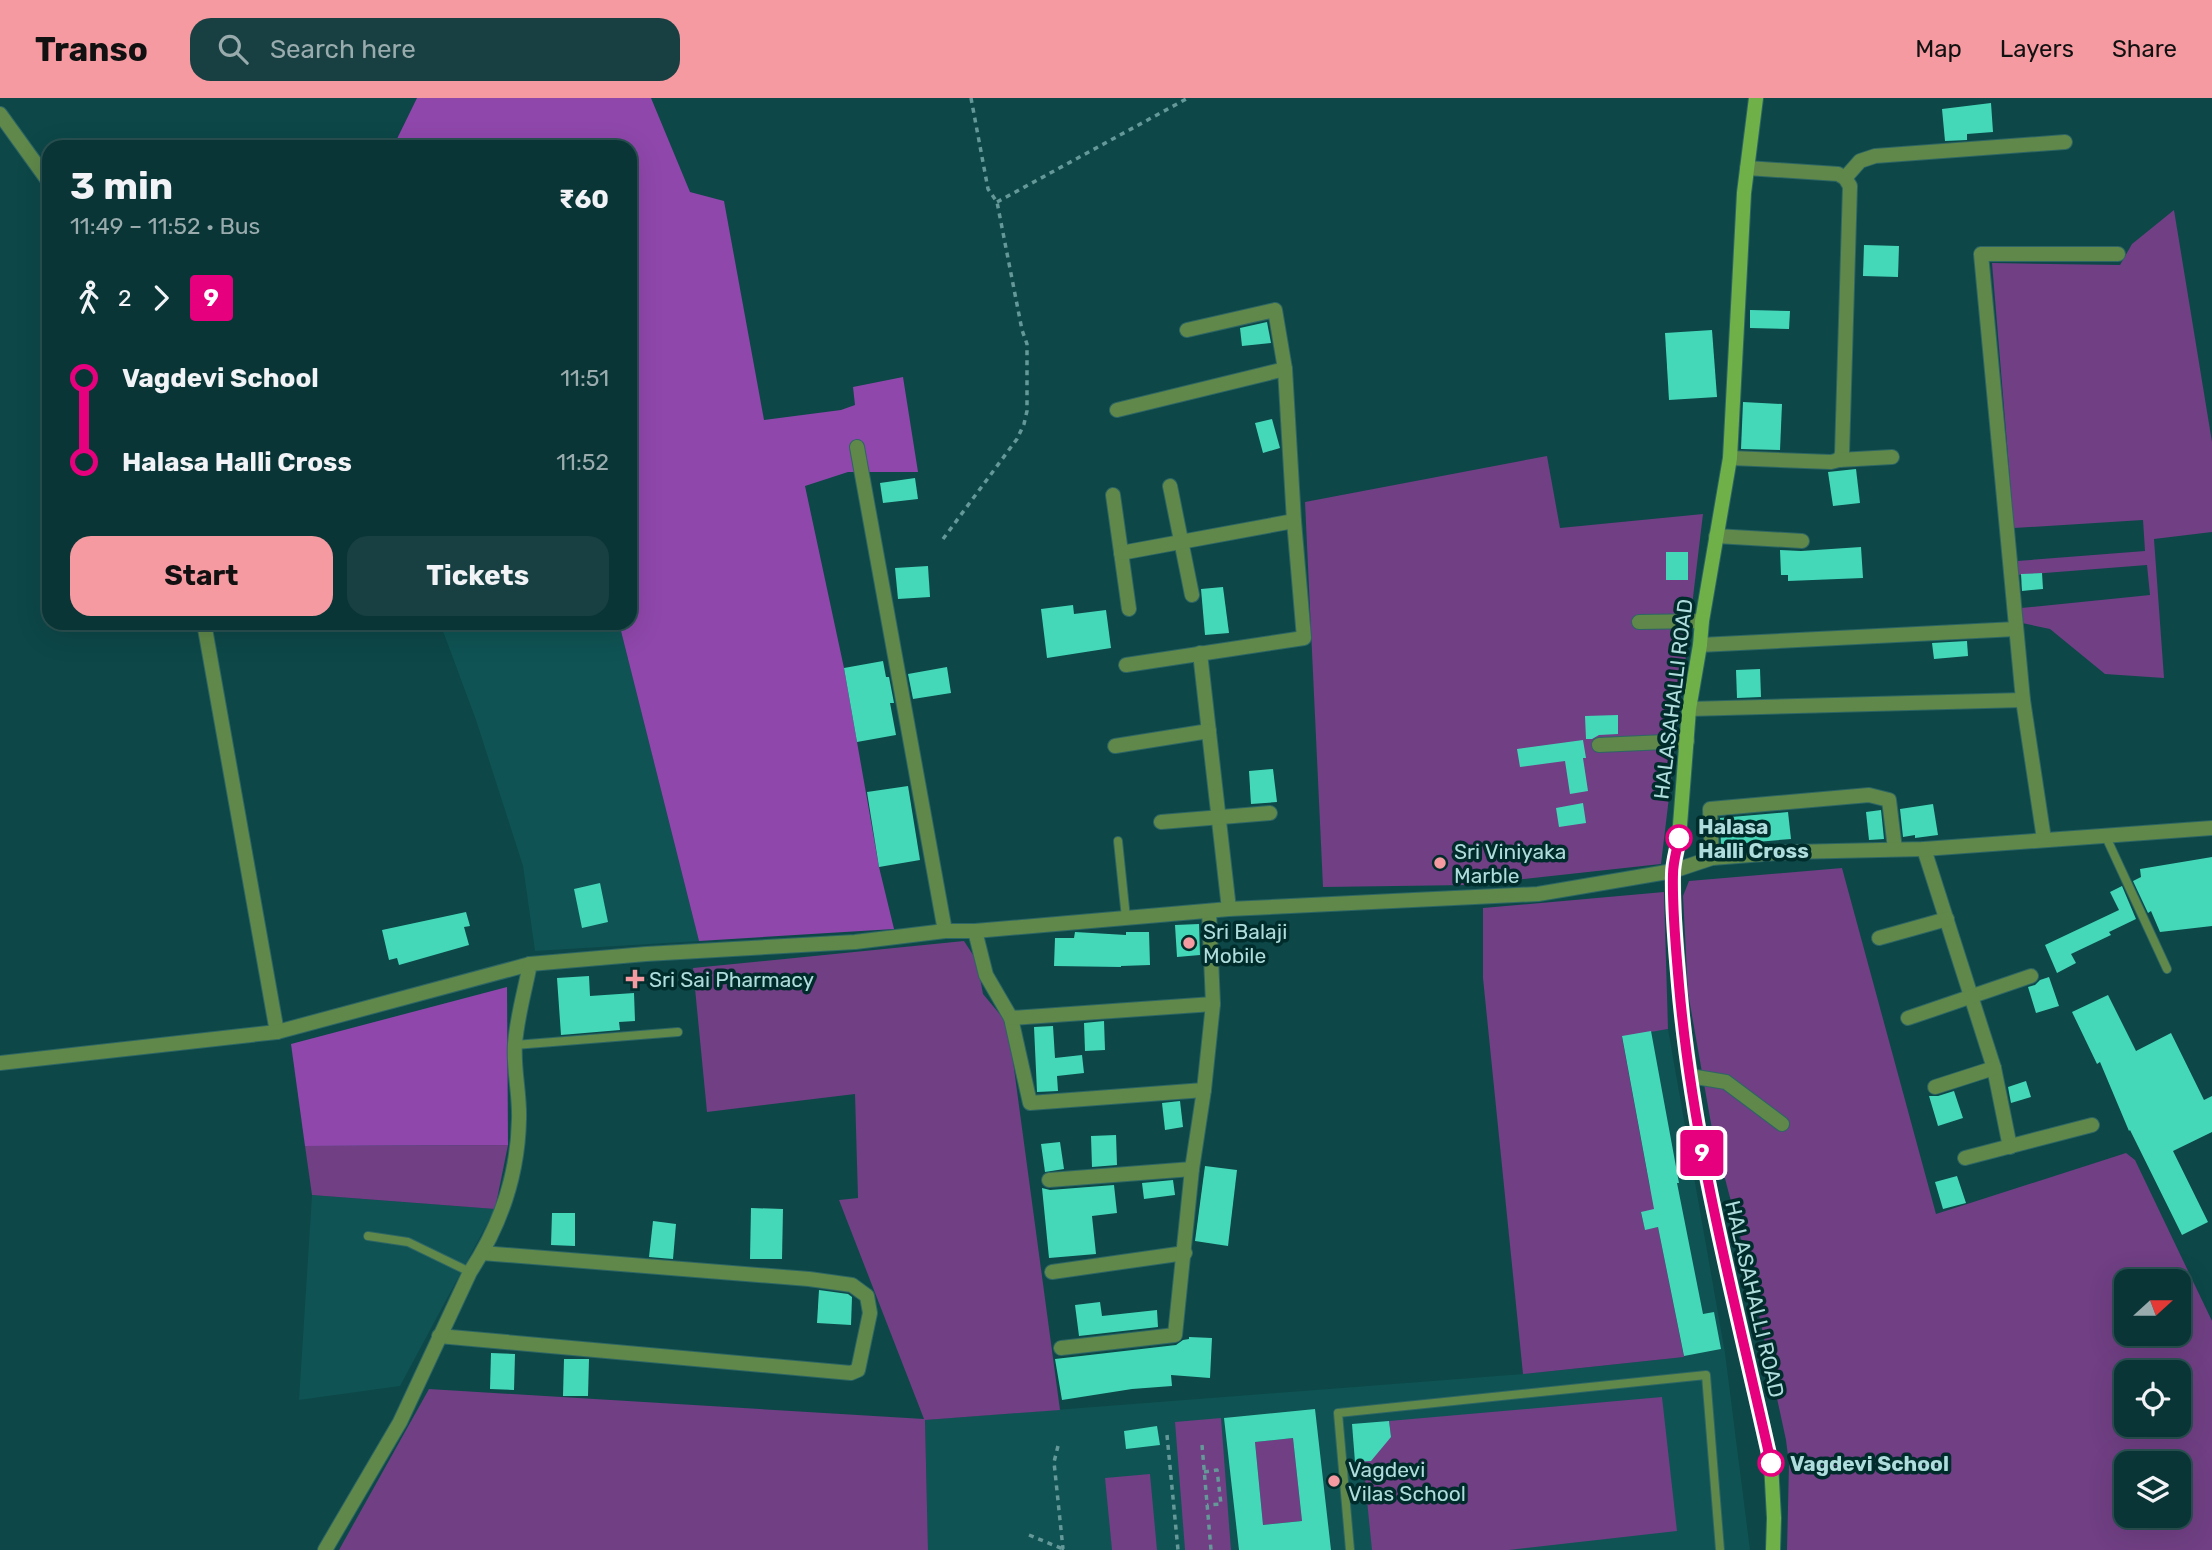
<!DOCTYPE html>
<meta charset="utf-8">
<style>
:root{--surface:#0a3536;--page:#184042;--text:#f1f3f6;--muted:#99abad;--line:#2a5051;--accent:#f49aa0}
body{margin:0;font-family:Rubik,sans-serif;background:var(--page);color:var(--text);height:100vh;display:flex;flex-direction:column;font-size:26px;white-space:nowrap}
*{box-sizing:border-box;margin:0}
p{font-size:23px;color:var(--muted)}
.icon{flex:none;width:38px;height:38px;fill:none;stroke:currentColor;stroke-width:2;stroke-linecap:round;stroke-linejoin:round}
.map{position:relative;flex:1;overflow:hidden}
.side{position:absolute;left:42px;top:42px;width:595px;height:490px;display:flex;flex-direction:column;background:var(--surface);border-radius:21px;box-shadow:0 7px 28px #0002,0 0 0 2px var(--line)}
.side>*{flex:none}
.badge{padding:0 14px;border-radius:5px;font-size:24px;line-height:46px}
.needle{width:46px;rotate:69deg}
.buttons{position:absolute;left:2114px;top:1171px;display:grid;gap:14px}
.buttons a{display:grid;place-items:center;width:77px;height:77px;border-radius:14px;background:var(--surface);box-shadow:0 7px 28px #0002,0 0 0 2px var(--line);font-size:35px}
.map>.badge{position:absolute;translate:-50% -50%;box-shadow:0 0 0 4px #fff}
.legs{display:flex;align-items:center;gap:10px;height:77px;padding:0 28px;font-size:23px}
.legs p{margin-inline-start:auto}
.head{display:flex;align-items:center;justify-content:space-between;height:119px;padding:0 28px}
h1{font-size:38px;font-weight:700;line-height:52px}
.button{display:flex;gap:14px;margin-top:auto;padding:14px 28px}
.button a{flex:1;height:80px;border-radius:21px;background:var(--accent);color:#111;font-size:28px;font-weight:700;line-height:80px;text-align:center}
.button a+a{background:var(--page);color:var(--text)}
ul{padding:0 28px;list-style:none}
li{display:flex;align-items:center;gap:24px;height:84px;font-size:26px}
li i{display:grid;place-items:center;width:10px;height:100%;margin:0 9px;background:currentColor}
li i::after{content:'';width:18px;height:18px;margin:-9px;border:5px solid;border-radius:50%;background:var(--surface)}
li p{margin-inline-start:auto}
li:first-child i{background:linear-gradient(#0000 50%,currentColor 0)}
li:last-child i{background:linear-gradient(currentColor 50%,#0000 0)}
header{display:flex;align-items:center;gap:42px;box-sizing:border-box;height:98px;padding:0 35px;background:var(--accent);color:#111}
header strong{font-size:33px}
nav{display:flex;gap:38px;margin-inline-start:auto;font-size:24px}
.search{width:490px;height:63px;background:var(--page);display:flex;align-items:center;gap:18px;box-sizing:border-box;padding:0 24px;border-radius:21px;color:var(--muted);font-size:26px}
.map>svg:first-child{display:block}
</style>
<header>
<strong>Transo</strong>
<div class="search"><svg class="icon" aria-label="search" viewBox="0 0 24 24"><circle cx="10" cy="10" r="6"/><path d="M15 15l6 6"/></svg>Search here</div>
<nav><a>Map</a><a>Layers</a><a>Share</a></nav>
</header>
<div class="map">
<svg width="2212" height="1452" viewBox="0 0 2212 1452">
<rect width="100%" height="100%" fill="#0d4748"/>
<g fill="#0f5354">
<path d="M 440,525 L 619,525 L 699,843 L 535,853 L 523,768 L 476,622 Z"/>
<path d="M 1668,931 L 1725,1255 L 1750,1452 L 928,1452 L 925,1322 L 1523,1276 L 1684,1259 L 1645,1132 L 1641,1114 L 1650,1090 L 1622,938 Z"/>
<path d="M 312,1097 L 495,1111 L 400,1288 L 299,1302 Z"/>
</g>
<g fill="#703f84" fill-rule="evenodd">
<path d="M 2174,112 L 2212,344 L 2212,434 L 2154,441 L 2164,580 L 2105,576 L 2050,531 L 2022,525 L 2021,510 L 2150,497 L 2147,467 L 2018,477 L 2017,463 L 2145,453 L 2143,422 L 2014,430 L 1992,165 L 2120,167 L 2132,146 Z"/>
<path d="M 1547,358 L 1560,430 L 1703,416 L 1661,766 L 1469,787 L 1323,789 L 1305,404 Z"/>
<path d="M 1842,770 L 1936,1116 L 2126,1055 L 2135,1062 L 2212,1223 L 2212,1452 L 1787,1452 L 1789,1366 L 1786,1342 L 1750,1176 L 1712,1031 L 1688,895 L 1683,798 L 1689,783 ZM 2126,1183 L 2179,1183 L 2179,1236 L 2126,1236 ZM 2126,1274 L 2179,1274 L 2179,1326 L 2126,1326 ZM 2126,1365 L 2179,1365 L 2179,1418 L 2126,1418 Z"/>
<path d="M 1664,794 L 1668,931 L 1622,939 L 1650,1090 L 1676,1107 L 1641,1115 L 1645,1131 L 1658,1129 L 1684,1259 L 1523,1276 L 1483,880 L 1483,810 Z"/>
<path d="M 964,843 L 977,863 L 983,896 L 1008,926 L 1060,1312 L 925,1322 L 928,1452 L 339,1452 L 429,1291 L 924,1321 L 839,1102 L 858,1100 L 855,996 L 707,1014 L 693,870 Z"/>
<path d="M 508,1047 L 495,1111 L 312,1097 L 305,1048 Z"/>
<path d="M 1662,1299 L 1677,1433 L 1509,1452 L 1372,1452 L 1363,1363 L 1391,1339 L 1389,1323 Z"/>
<path d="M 1221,1320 L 1231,1452 L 1185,1452 L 1175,1324 Z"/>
<path d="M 1293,1340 L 1302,1423 L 1263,1427 L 1255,1344 Z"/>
<path d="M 1150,1376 L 1157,1452 L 1112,1452 L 1105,1380 Z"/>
</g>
<g fill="#8f47ab">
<path d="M 417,0 L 651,0 L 690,94 L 724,103 L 764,322 L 841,312 L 855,307 L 853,289 L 903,279 L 918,374 L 848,374 L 805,388 L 844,570 L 879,769 L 894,831 L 699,843 L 619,525 L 630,525 L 630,49 L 393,49 Z"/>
<path d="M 507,889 L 508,1047 L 305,1048 L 291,946 Z"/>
</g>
<g fill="#44d8b9" fill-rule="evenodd">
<path d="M 1991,5 L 1993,34 L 1967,36 L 1967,42 L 1945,43 L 1942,11 Z"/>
<path d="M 1864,147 L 1899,148 L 1898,179 L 1863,178 Z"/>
<path d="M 1750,212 L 1790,213 L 1789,231 L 1750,230 Z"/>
<path d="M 1267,224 L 1271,245 L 1242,248 L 1240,230 Z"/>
<path d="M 1712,232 L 1717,299 L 1669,302 L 1665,235 Z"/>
<path d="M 1743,304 L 1782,306 L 1780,352 L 1741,351 Z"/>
<path d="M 1272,321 L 1280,350 L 1263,355 L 1255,325 Z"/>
<path d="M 1856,371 L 1860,405 L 1833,408 L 1828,374 Z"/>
<path d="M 915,380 L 918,401 L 883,405 L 880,385 Z"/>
<path d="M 1861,449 L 1863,480 L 1788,483 L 1788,477 L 1781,477 L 1780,452 L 1801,453 Z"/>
<rect x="1666" y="454" width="22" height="28"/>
<path d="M 928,468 L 930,499 L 898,501 L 895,470 Z"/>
<path d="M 2042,475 L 2043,491 L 2022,493 L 2021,476 Z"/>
<path d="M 1223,489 L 1229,535 L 1205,537 L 1201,491 Z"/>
<path d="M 1073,507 L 1074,516 L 1106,512 L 1111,550 L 1047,560 L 1041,511 Z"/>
<path d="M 1967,543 L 1968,558 L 1934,561 L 1932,545 Z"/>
<path d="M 883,563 L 886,579 L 889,579 L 894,605 L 890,605 L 896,637 L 857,644 L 844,570 Z"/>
<path d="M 947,569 L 951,595 L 913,601 L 908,576 Z"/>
<path d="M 1760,571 L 1761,599 L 1737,600 L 1736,572 Z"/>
<path d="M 1618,617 L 1618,636 L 1599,637 L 1592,641 L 1586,641 L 1585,618 Z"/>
<path d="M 1583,642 L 1586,660 L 1583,660 L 1588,693 L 1570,696 L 1565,663 L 1520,669 L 1517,651 Z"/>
<path d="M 1273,671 L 1277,704 L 1251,706 L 1249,673 Z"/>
<path d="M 908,688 L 920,762 L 879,769 L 867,694 Z"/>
<path d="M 1583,705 L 1586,725 L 1559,729 L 1556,710 Z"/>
<path d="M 1933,706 L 1938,737 L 1915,740 L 1915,737 L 1903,739 L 1900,711 Z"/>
<path d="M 1881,712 L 1884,741 L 1869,742 L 1866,714 Z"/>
<path d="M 1788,714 L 1791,741 L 1721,747 L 1720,720 Z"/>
<path d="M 2212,759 L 2212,828 L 2160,834 L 2151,813 L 2148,815 L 2133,783 L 2141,779 L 2140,771 Z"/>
<path d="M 600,785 L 608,824 L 582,830 L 574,791 Z"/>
<path d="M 2122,788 L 2136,821 L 2109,834 L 2111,837 L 2071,856 L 2076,865 L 2057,875 L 2045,847 L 2119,812 L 2110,794 Z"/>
<path d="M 466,814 L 470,828 L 464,829 L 469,847 L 399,867 L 397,860 L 389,862 L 382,832 Z"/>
<path d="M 1199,826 L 1200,857 L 1177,859 L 1175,827 Z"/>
<path d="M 1075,834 L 1126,837 L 1126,834 L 1149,834 L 1150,867 L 1121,868 L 1121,869 L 1054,868 L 1055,840 L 1074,840 Z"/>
<path d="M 589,878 L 590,898 L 634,895 L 635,923 L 619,924 L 620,932 L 561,937 L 557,880 Z"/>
<path d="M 2049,879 L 2059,908 L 2036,915 L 2028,889 L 2035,887 L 2040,882 Z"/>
<path d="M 2108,897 L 2136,953 L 2171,935 L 2204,1002 L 2212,998 L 2212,1034 L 2173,1053 L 2208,1124 L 2182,1137 L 2130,1032 L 2129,1033 L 2100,964 L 2097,966 L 2072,914 Z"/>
<path d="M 1104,923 L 1105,952 L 1085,953 L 1084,925 Z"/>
<path d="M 1053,928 L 1055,960 L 1082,957 L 1084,975 L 1057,978 L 1058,993 L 1037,994 L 1034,929 Z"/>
<path d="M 1651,933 L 1679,1085 L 1677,1085 L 1703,1216 L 1714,1214 L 1721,1251 L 1684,1258 L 1658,1129 L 1645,1132 L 1641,1114 L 1654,1111 L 1622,938 Z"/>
<path d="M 2026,983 L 2031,999 L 2011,1005 L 2008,989 Z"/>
<path d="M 1954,993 L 1963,1020 L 1938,1028 L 1929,998 L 1938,998 Z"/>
<path d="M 1180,1003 L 1183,1029 L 1165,1032 L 1162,1005 Z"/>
<path d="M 1116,1037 L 1117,1067 L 1092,1069 L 1091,1038 Z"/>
<path d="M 1060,1044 L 1064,1071 L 1045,1074 L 1041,1046 Z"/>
<path d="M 1205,1068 L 1237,1072 L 1228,1148 L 1195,1143 Z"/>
<path d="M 1957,1078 L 1966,1105 L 1943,1111 L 1935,1084 Z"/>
<path d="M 1173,1082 L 1175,1097 L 1144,1101 L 1142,1085 Z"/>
<path d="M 1114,1087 L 1117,1115 L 1092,1118 L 1096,1156 L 1049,1160 L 1042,1090 L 1050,1092 Z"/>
<path d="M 751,1110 L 783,1111 L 782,1161 L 750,1161 Z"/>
<path d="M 552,1115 L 575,1115 L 575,1148 L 551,1147 Z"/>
<path d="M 653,1123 L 676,1126 L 673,1161 L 649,1159 Z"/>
<path d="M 819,1192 L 848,1196 L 852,1199 L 851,1227 L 817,1225 Z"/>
<path d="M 1100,1204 L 1102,1218 L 1157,1212 L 1158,1229 L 1079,1238 L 1075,1207 Z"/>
<path d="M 1189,1239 L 1212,1240 L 1210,1280 L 1171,1277 L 1172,1288 L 1132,1291 L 1062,1302 L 1055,1261 L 1176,1247 L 1183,1242 L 1189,1241 Z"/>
<path d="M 491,1255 L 515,1256 L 514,1292 L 490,1291 Z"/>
<path d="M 564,1261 L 589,1261 L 588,1298 L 563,1298 Z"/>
<path d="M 1315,1311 L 1331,1452 L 1239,1452 L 1224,1320 ZM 1293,1340 L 1302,1423 L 1263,1427 L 1255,1344 Z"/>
<path d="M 1389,1323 L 1391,1339 L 1371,1363 L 1355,1364 L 1352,1326 Z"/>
<path d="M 1157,1328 L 1160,1347 L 1126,1351 L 1124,1333 Z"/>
</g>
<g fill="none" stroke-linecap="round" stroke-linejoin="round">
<defs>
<g id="service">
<path d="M 2106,739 L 2167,871"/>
<path d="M 1118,743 L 1126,820"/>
<path d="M 515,947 L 678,934"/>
<path d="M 368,1138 L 408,1144 L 470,1174"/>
<path d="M 1350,1452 L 1338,1315 L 1706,1277 L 1720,1452"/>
</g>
<g id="minor">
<path d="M 0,16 L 49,84"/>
<path d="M 1747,70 L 1838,76 L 1845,80 L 1850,88 L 1842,356 L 1839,362"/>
<path d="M 1845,80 L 1860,63 L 1875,58 L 2065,44"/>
<path d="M 1117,312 L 1285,271"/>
<path d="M 857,349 L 945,833"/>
<path d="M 1730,360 L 1831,364 L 1839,362 L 1892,359"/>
<path d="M 1170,388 L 1192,497"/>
<path d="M 1113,397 L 1129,511"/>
<path d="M 1716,438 L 1802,443"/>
<path d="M 1121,455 L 1294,423"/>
<path d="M 1639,524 L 1702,523"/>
<path d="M 204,525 L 277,934"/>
<path d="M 1700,547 L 2016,531"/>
<path d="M 1200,555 L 1229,811"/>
<path d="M 1126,567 L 1304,540 L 1294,423 L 1285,271 L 1275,212 L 1187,232"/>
<path d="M 1689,611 L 2023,602"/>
<path d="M 1599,647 L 1687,643"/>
<path d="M 1115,648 L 1209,633"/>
<path d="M 1161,724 L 1270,715"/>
<path d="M 2044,741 L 2023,602 L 1981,156 L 2118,156"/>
<path d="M 1924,751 L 1994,970 L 2010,1049"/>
<path d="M 1712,760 L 1710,711 L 1869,697 L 1889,702 L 1895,751"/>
<path d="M 1673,773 L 1712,760 L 1791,754 L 1924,751 L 2212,730"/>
<path d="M 975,833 L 986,877 L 1011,920 L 1030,1005 L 1204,992"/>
<path d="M 1879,840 L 1947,821"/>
<path d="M 1011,920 L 1213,906"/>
<path d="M 1908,920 L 2031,878"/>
<path d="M 0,965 L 277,934 L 530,866"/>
<path d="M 1690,978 L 1726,984 L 1782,1026"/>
<path d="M 1935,989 L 1994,970"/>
<path d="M 1965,1060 L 2092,1027"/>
<path d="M 1049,1082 L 1192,1071"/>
<path d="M 1052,1174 L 1185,1155"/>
<path d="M 439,1238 L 851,1275 L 858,1272 L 870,1215 L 867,1198 L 852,1187 L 809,1181 L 482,1155"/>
<path d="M 1061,1250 L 1175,1237 L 1192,1071 L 1204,992 L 1213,906 L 1209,813"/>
</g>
<path id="tertiary" d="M 325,1452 L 400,1324 L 470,1174 C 501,1127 518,1078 519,1021 C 520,996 513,970 515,946 C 517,919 525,892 530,866 L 646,856 L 855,844 L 945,833 L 975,833 L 1229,811 L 1538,796 L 1673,773"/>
<path id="secondary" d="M 1756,0 L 1744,95 L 1730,360 L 1702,523 L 1700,547 L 1689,611 L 1679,740 L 1673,773 L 1674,820 L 1683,928 L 1702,1059 L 1771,1365 L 1774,1420 L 1773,1452"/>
</defs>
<use href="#service" stroke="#2d6566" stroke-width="10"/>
<use href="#minor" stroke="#2d6566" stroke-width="16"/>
<use href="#tertiary" stroke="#2d6566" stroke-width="16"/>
<use href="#secondary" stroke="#2d6566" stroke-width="16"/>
<g stroke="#659898" stroke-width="3.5" stroke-dasharray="5 5" stroke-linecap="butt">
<path d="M 997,104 L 1188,0"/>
<path d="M 943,441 L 1017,341 L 1024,326 L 1027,313 L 1027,246 L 1022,232 L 997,104 L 988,91 L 971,0"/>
<path d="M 1167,1337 L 1178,1452"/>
<path d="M 1202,1347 L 1211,1452"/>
<path d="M 1058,1348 L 1054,1364 L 1063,1451 L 1065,1452"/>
<path d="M 1204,1374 L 1217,1372 L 1221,1406 L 1207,1407"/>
<path d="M 1029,1437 L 1063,1451"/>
</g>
<use href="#service" stroke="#5f884a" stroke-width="8"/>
<use href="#minor" stroke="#5f884a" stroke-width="14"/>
<use href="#tertiary" stroke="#5f884a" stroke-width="14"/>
<use href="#secondary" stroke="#6fb049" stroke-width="14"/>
</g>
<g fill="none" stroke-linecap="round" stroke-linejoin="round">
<defs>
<path id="line-1" d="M 1679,740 C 1677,752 1673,764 1673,776 C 1672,813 1676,850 1679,887 C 1693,1049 1736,1207 1771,1365"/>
</defs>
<use href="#line-1" stroke="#fff" stroke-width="16"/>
<use href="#line-1" stroke="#e6007e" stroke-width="10"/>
</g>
<g fill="#fff" stroke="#e6007e" stroke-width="3.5">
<circle cx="1679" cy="740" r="12"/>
<circle cx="1771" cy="1365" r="12"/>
</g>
<g fill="#f49aa0" stroke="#002c2c" stroke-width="2.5">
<circle cx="1440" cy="765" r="7"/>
<circle cx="1189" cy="845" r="7"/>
<path d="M631.5 870.5h7v7h7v7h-7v7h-7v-7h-7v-7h7z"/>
<circle cx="1334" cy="1383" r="7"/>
</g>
<g text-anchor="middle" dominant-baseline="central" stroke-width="7" stroke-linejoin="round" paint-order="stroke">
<g font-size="21" fill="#afdcdc" stroke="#002c2c">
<text transform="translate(1673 601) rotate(-83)">HALASAHALLI ROAD</text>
<text transform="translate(1755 1201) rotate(77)">HALASAHALLI ROAD</text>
</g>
<g font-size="21" font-weight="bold" fill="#afdcdc" stroke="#002c2c" text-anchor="start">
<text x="1698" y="728">Halasa<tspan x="1698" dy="24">Halli Cross</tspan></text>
<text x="1790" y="1365">Vagdevi School</text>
</g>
<g font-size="21" fill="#afdcdc" stroke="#002c2c" text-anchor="start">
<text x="1454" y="753">Sri Viniyaka<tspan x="1454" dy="24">Marble</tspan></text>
<text x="1203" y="833">Sri Balaji<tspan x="1203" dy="24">Mobile</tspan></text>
<text x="649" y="881">Sri Sai Pharmacy</text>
<text x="1348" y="1371">Vagdevi<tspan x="1348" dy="24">Vilas School</tspan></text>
</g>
</g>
</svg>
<div class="buttons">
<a><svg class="needle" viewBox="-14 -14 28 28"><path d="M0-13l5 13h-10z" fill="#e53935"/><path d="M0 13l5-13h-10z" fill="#99abad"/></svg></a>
<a><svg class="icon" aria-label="locate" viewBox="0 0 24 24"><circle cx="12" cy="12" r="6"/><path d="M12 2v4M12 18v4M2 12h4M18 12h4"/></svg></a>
<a><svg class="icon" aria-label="layers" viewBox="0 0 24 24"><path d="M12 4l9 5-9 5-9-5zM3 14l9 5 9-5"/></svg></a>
</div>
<b class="badge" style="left:1702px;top:1055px;background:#e6007e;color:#fff">9</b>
<section class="side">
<div class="head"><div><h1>3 min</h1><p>11:49 – 11:52 · Bus</p></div><b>₹60</b></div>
<div class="legs"><svg class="icon" aria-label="walk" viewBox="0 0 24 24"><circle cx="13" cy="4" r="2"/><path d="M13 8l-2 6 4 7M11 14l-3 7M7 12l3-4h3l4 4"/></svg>2<svg class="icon" aria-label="forward" viewBox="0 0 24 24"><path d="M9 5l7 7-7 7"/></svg><b class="badge" style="background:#e6007e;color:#fff">9</b></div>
<ul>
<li><i style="color:#e6007e"></i><b>Vagdevi School</b><p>11:51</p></li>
<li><i style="color:#e6007e"></i><b>Halasa Halli Cross</b><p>11:52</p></li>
</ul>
<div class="button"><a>Start</a><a>Tickets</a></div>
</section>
</div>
